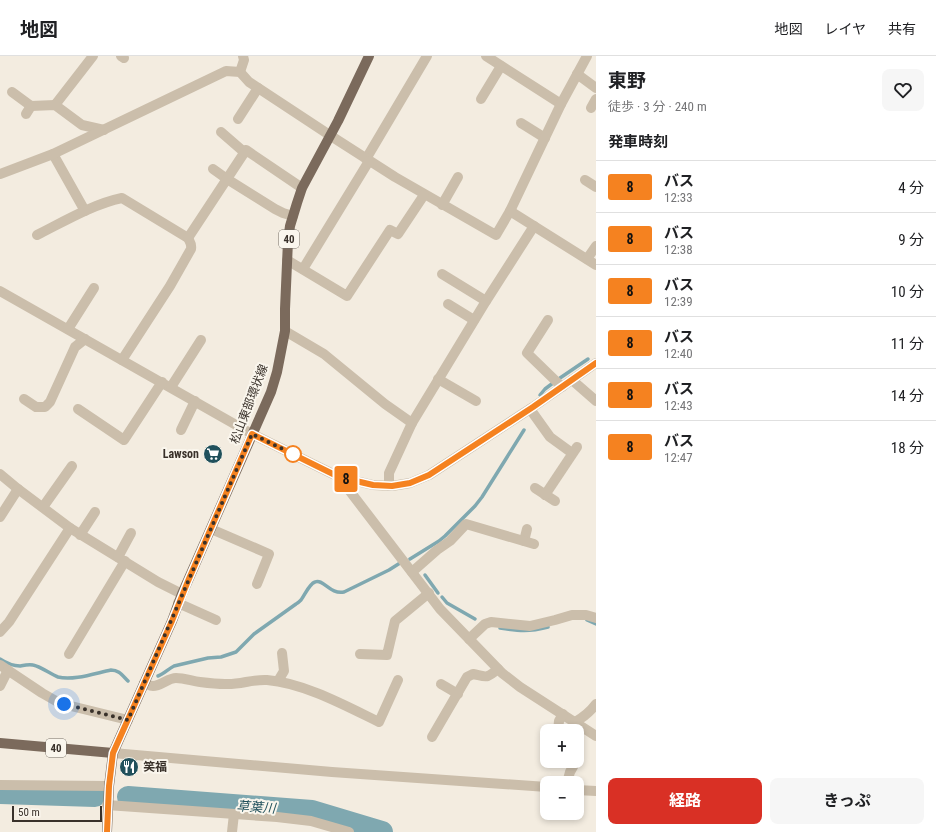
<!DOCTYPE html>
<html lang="ja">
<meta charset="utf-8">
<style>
:root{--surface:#fff;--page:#f6f6f6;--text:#202124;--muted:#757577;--line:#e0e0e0;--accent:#d93025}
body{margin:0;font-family:"Roboto Condensed","Noto Sans JP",sans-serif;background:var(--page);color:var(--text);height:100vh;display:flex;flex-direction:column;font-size:15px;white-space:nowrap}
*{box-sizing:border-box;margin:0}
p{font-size:13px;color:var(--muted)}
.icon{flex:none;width:22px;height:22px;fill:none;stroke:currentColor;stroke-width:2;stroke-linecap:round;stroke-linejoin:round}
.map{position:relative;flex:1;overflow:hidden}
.side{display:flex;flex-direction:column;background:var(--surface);width:340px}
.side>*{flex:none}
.badge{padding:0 8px;border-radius:3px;font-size:14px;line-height:26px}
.controls{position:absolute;left:540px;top:668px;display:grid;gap:8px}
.controls a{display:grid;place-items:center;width:44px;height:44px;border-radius:8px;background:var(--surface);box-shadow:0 2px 6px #0003;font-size:20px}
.scale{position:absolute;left:12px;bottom:10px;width:90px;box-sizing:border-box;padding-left:4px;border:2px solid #39312a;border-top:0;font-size:11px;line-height:14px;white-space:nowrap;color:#39312a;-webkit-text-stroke:3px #faf6ed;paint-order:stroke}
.you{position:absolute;width:20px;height:20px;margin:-10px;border:3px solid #fff;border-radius:50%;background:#1a73e8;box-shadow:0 0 0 6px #1a73e833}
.map>.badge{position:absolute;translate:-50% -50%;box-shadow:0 0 0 2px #fff}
h2{padding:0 12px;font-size:15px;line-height:36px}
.round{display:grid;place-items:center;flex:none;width:42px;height:42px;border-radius:8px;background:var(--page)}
.summary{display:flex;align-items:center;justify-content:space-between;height:68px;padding:0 12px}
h1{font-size:19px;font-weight:700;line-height:30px}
.primary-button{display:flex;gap:8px;margin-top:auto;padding:8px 12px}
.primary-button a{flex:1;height:46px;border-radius:8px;background:var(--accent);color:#fff;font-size:16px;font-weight:700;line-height:46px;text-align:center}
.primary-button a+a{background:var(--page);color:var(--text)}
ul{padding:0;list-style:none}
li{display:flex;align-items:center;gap:12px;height:52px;padding:0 12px;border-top:1px solid var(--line)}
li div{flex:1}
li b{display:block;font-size:15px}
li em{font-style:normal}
li .badge{min-width:44px;font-weight:700;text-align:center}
header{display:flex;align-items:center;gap:24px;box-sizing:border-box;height:56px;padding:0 20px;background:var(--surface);border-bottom:1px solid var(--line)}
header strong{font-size:19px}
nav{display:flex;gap:22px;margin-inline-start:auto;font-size:14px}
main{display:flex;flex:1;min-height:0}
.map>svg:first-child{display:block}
</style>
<header>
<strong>地図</strong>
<nav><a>地図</a><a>レイヤ</a><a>共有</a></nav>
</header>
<main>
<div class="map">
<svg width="596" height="776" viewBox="0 0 596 776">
<rect width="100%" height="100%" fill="#f3ece0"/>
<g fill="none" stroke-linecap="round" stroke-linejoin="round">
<g stroke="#7fa8b0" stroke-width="3.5">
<path d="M 560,322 L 588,303"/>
<path d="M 540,339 L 545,333 L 553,327"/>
<path d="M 410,503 L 439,485 L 445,480 L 475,450 L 482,441 L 524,374"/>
<path d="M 425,519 L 438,537"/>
<path d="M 442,541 L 447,547 L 475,563"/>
<path d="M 587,564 L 596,568"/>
<path d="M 500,572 C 519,575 529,576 548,571"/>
<path d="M 0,603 C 6,607 13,610 20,610 C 25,609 29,608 33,609 C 42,611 50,618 58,621 C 73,625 96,617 111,614 C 119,614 122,619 128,625"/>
<path d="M 158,620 C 164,618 168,613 174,610 L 208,602 L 221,601 L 236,596 L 254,578 L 296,548 C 298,547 300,545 301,544 C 305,539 309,528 315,526 C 323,522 330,539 344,536 L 389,514 L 400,507"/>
</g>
<g stroke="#7fa8b0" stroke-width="22">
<path d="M 0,737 L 95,740"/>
<path d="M 128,741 L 312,755 L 382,776"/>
</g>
<g stroke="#cbbeab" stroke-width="10">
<path d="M 121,0 L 124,2"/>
<path d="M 486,0 L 561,48"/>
<path d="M 240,16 L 244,4 L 243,0"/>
<path d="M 577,18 L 596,32"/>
<path d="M 12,36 L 31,50 L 26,58"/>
<path d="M 481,43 L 501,10"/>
<path d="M 55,49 L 93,0"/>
<path d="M 31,50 L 55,49 L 82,69 L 104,74"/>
<path d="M 591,52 L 596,43"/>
<path d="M 238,63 L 258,32"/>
<path d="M 521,67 L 545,82"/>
<path d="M 221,76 L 244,96"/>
<path d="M 53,98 L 85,155"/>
<path d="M 366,103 L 427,0"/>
<path d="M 213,113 L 227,123 L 275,153 L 283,157 L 293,160"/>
<path d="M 0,118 L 53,98 L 226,15 L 240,16 L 249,26 L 331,80 L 395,121 L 496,179 L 510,155 L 561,48 L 587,0"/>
<path d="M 585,124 L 596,131"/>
<path d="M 442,149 L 458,121"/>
<path d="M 510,155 L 596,209"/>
<path d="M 37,179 C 63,166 93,148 122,142 L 188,182 C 190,186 192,188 191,193 L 170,230 L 122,304"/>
<path d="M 188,182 L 246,94 L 302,132"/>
<path d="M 587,203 L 596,190"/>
<path d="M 287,204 L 347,240 L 390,174 L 398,178 L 424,139"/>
<path d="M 303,213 L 369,105"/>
<path d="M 442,218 L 486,245"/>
<path d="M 0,235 L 252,378 L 339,421 L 373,429 L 392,430 L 410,427 L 429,419 L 533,351 L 596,307"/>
<path d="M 448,248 L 474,264"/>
<path d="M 548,264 L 527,297 L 562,331"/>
<path d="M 68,273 L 94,232"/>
<path d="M 285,275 L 324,298 L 385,348 L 412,367 L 486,245 L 534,170"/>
<path d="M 438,323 L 476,345"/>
<path d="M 572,324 L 596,345"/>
<path d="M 171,331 L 201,284"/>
<path d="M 24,343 L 36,351 L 45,351 L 50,346 L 75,291 L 85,283"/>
<path d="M 78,353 L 124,384 L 162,326"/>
<path d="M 530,353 L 550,381 L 572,397"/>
<path d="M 181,374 L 195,345"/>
<path d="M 0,418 L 18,433 L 70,472 L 158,526 L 182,538"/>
<path d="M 339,421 L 440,553 L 502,617 L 520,631 L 596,680"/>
<path d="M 389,430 L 389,417 L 412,367"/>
<path d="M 535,432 L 555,445"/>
<path d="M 545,439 L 577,391"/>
<path d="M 43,451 L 72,410"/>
<path d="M 0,461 L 18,433"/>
<path d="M 211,473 L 269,498 L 257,528"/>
<path d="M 80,479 L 95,456"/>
<path d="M 524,485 L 527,473"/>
<path d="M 118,501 L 131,477"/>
<path d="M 412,516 L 437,494 L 450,485 L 466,468 L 534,488"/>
<path d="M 178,547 L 216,564"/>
<path d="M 0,576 L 9,566 L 70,472"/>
<path d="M 469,583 L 485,568 L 491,566 L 530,570 L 555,564 L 572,559 L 586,559 L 596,562"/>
<path d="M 69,598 L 125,505"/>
<path d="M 360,598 L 387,599 L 395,565 L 429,537"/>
<path d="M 0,609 L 42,637 L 56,645 L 71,650 L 128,664"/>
<path d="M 278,625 L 284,615 L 282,597"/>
<path d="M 144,627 C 147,628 150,630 153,630 C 161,630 168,622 176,622 C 184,622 192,625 200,626 C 208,627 216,628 225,628 C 240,629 252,623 267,624 C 304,627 346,650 379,666 L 398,624"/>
<path d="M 441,628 L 458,638"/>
<path d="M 0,630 L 8,614"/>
<path d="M 575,666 C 584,661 590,656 596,648"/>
<path d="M 558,675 L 559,665 L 563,658"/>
<path d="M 432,681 L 467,621 L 473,618 C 487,621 486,623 498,613"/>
<path d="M 567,727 L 570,716 L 575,707 L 573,705"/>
<path d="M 0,729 L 109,730"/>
<path d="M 107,749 L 277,761 L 311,765 L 349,776"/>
<path d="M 232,776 L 234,758"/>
</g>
<g stroke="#cbbeab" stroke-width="10">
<path d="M 113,697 L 332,716 L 547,731"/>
<path d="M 577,734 L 596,735"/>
</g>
<g stroke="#7b6a5c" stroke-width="10">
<path d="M 0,687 L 113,697"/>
<path d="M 107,776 L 109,730 L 113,697 L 172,565 L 182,538 L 271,336 L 277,316 L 285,275 L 285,253 L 288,185 L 290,170 L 297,147 L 302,132 L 338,65 L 369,0"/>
</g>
</g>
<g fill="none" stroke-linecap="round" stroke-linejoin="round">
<defs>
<path id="line" d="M 107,776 L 109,730 L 113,697 L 172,565 L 188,525 L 252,378 L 339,421 L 373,429 L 392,430 L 410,427 L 429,419 L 533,351 L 596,307"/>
</defs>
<use href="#line" stroke="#fff" stroke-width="9"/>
<use href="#line" stroke="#f58220" stroke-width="6"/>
<path stroke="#39312a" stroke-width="4" stroke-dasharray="0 7.2" d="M 64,648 L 128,664 L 252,378 L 293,398"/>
</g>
<defs>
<symbol id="supermarket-disc" viewBox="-11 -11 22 22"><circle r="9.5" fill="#20505b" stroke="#faf6ed"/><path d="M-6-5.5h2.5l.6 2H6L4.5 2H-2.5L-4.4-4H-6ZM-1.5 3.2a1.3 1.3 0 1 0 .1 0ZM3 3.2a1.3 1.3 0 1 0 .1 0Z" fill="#fff"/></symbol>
<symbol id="restaurant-disc" viewBox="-11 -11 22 22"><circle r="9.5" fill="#20505b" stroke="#faf6ed"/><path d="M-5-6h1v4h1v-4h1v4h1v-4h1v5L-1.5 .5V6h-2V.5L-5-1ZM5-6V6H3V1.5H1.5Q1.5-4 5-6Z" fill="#fff"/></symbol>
</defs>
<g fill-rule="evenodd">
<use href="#supermarket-disc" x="202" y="387" width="22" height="22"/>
<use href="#restaurant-disc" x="118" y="700" width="22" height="22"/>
</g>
<circle fill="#fff" stroke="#f58220" stroke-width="2" cx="293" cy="398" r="8"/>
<g text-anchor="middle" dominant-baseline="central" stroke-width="4" stroke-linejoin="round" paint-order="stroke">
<g fill="#faf6ed" stroke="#736c64" stroke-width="1">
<rect x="279" y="174" width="20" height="18" rx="3"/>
<rect x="46" y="683" width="20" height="18" rx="3"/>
</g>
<g font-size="11" font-weight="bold" fill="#39312a">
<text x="289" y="183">40</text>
<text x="56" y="692">40</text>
</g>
<g font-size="12" fill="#39312a" stroke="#faf6ed">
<text transform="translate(249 348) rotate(-69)">松山東部環状線</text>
</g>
<g font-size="12" font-weight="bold" fill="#39312a" stroke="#faf6ed" text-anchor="end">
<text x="199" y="398">Lawson</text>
<text x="143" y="711" text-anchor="start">笑福</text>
</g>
<g font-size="13" font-style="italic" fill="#20505b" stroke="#faf6ed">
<text transform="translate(256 751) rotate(4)">草葉川</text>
</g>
</g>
</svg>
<div class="controls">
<a>+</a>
<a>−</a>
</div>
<div class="scale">50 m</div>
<div class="you" style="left:64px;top:648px"></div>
<b class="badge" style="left:346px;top:423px;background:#f58220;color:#111">8</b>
</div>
<section class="side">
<div class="summary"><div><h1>東野</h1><p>徒歩 · 3 分 · 240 m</p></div><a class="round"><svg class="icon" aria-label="heart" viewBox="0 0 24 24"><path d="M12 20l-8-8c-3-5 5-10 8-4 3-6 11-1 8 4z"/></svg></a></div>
<h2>発車時刻</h2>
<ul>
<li><span class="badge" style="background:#f58220;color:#111">8</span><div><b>バス</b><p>12:33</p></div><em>4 分</em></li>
<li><span class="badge" style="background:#f58220;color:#111">8</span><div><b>バス</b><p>12:38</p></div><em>9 分</em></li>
<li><span class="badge" style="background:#f58220;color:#111">8</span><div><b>バス</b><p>12:39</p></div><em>10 分</em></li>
<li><span class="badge" style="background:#f58220;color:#111">8</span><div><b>バス</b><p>12:40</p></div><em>11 分</em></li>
<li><span class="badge" style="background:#f58220;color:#111">8</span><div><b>バス</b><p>12:43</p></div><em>14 分</em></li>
<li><span class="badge" style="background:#f58220;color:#111">8</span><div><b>バス</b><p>12:47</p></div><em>18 分</em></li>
</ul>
<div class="primary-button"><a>経路</a><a>きっぷ</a></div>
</section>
</main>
